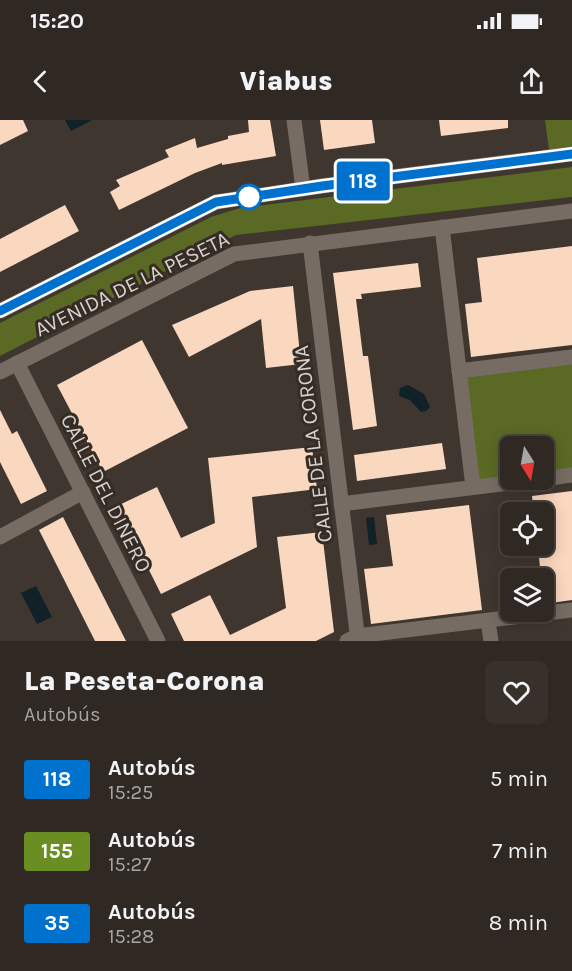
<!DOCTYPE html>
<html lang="es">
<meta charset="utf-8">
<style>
:root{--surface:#2f2823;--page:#37302b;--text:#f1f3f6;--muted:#a7a6a6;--line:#4a4441}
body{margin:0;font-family:Karla,sans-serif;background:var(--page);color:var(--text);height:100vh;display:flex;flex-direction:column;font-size:22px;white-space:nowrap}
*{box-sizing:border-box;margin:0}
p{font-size:20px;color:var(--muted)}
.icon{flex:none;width:33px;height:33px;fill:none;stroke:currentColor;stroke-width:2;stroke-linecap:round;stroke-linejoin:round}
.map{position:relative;height:521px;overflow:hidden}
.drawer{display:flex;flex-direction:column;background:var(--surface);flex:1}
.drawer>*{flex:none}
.badge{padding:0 12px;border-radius:4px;font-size:21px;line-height:39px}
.needle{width:39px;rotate:169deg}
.buttons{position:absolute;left:500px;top:316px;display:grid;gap:12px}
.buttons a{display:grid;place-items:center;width:54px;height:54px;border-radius:9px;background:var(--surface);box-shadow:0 3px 15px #0003,0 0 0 2px var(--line);font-size:30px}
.map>.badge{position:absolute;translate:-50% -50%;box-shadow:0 0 0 3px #fff}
.round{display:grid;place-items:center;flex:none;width:63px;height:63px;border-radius:9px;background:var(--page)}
.head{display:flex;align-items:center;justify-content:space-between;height:102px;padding:0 24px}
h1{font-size:28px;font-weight:800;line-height:45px}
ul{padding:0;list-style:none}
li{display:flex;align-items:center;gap:18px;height:72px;padding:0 24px}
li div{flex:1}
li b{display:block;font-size:22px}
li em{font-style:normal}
li .badge{min-width:66px;font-weight:700;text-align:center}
.status{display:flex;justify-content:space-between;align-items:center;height:42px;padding:0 30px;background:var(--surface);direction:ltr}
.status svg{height:16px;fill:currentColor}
header{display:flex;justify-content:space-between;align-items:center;height:78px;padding:0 24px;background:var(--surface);font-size:27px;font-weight:800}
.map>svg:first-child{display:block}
</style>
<div class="status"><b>15:20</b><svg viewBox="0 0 49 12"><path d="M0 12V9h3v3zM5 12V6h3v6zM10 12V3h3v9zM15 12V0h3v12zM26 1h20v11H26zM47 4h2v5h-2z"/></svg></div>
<header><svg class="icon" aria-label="back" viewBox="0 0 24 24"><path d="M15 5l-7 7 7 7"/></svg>Viabus<svg class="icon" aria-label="share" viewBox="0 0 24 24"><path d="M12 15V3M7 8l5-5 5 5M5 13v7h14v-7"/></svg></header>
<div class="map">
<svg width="572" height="521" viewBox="0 0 572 521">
<rect width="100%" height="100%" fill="#3f362f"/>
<g fill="#5a6923">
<path d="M 545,0 L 572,0 L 572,34 L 550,37 Z"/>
<path d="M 572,47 L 572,77 L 236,115 L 0,236 L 0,203 L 211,97 L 240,88 Z"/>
<path d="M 572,237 L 572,355 L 543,359 L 543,327 L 510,327 L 510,360 L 473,367 L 459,251 Z"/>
</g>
<g fill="#102127">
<path d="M 65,0 L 92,0 L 71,11 Z"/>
<path d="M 408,265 L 424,274 L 430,287 L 426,291 L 421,292 L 410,280 L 399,276 L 400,268 Z"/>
<path d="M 374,397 L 377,424 L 369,425 L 366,398 Z"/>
<path d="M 36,466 L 52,497 L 37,504 L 21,473 Z"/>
</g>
<g fill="#fad8bf">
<path d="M 0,0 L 23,0 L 28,11 L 0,25 Z"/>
<path d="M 248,0 L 270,0 L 276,36 L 222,45 L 222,43 L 195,53 L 119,90 L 110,72 L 120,66 L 116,60 L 169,37 L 165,30 L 195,18 L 197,28 L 228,19 L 228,16 L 249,12 Z"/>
<path d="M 320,0 L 372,0 L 375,23 L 324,30 Z"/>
<path d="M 439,0 L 508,0 L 508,8 L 441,16 Z"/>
<path d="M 65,85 L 79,111 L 0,152 L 0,119 Z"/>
<path d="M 572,126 L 572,225 L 471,237 L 465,184 L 482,182 L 477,138 Z"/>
<path d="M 418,143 L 421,167 L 361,174 L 362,179 L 356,179 L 363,236 L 368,236 L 377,306 L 353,310 L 333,153 Z"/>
<path d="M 293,166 L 301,244 L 266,248 L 261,199 L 189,237 L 172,205 L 250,171 Z"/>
<path d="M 142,220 L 188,308 L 103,352 L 57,265 Z"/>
<path d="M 0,290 L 12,314 L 17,311 L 47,371 L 21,384 L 0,342 Z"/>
<path d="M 442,323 L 446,349 L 357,361 L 354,335 Z"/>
<path d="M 312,327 L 317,369 L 252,377 L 257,427 L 161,474 L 117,386 L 157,367 L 181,418 L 215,403 L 208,338 Z"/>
<path d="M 572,371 L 572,480 L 544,484 L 543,459 L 541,459 L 538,426 L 543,426 L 543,393 L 534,393 L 532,376 Z"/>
<path d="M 469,385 L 482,490 L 371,504 L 364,449 L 393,446 L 386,395 Z"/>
<path d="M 63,397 L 126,521 L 95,521 L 39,410 Z"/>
<path d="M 322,412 L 334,512 L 316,521 L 184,521 L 171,494 L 210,475 L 230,515 L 286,488 L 277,417 Z"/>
</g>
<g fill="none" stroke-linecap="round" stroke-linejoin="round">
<g stroke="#766c64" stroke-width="15">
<path d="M 294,0 L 303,69"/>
<path d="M 442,107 L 473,367"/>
<path d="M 310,123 L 358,521"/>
<path d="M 0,191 L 216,82 L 322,66 L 572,34"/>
<path d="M 17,243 L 158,521"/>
<path d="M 459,251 L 572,237"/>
<path d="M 0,252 L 234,134 L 572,91"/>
<path d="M 543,359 L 572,355"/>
<path d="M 341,384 L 533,360"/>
<path d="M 0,417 L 83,372"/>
<path d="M 488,501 L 491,521"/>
<path d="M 347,521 L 357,516 L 572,490"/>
</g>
</g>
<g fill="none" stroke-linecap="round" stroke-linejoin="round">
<defs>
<path id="line" d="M 0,191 L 216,82 L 322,66 L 572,34"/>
</defs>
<use href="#line" stroke="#fff" stroke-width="14"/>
<use href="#line" stroke="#0072ce" stroke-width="9"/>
</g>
<circle fill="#fff" stroke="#0072ce" stroke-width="3" cx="249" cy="77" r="12"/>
<g text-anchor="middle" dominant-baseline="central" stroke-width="6" stroke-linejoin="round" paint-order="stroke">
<g font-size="21" fill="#d8d2ce" stroke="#352c25">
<text transform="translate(132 164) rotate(-26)">AVENIDA DE LA PESETA</text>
<text transform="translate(313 324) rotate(-97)">CALLE DE LA CORONA</text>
<text transform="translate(106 373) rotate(63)">CALLE DEL DINERO</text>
</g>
</g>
</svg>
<div class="buttons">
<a><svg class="needle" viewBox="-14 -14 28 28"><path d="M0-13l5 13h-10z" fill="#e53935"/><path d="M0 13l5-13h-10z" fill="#a7a6a6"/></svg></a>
<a><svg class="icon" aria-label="locate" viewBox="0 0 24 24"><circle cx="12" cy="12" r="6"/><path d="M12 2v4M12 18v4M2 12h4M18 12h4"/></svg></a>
<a><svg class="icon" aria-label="layers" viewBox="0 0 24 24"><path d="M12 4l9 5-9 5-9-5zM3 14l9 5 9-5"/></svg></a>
</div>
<b class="badge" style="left:363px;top:61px;background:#0072ce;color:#fff">118</b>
</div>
<section class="drawer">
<div class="head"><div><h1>La Peseta-Corona</h1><p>Autobús</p></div><a class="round"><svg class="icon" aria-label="heart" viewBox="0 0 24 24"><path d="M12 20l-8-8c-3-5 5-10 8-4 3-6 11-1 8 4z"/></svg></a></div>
<ul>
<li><span class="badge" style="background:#0072ce;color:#fff">118</span><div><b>Autobús</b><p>15:25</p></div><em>5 min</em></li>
<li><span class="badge" style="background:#6b8e23;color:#fff">155</span><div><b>Autobús</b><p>15:27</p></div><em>7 min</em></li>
<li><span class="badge" style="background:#0072ce;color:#fff">35</span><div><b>Autobús</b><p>15:28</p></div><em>8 min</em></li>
</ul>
</section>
